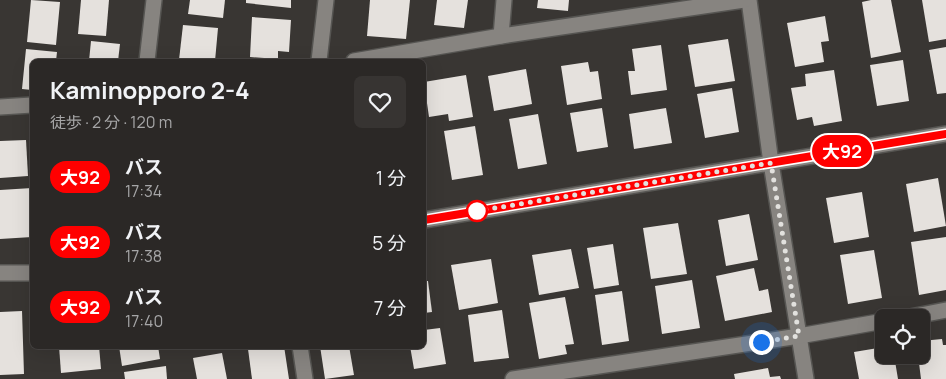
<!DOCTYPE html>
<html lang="ja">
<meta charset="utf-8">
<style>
:root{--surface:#2b2826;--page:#373432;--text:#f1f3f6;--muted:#a6a6a7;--line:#474443}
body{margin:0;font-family:Manrope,"Noto Sans JP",sans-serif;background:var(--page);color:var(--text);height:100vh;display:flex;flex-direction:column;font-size:19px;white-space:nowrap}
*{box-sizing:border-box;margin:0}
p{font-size:16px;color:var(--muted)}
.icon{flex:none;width:28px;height:28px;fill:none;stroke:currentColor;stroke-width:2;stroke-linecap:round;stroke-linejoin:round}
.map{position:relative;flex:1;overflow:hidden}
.sheet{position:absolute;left:30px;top:59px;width:396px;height:290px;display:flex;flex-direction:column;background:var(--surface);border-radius:8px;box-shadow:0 5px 20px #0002,0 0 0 1px var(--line)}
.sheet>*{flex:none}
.badge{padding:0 10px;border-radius:16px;font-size:18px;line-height:32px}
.buttons{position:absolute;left:875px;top:309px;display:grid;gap:10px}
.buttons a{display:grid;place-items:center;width:55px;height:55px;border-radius:8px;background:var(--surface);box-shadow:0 5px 20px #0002,0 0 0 1px var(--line);font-size:25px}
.you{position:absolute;width:25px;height:25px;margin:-12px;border:4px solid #fff;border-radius:50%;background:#1a73e8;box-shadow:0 0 0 8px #1a73e833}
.map>.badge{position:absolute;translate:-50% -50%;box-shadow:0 0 0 2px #fff}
.round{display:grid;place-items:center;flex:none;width:52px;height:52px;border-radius:8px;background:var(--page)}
.head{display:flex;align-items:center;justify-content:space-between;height:85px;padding:0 20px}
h1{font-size:24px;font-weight:700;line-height:38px}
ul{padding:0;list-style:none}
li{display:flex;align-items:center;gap:15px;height:65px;padding:0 20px}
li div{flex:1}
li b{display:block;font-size:19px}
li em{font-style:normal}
li .badge{min-width:55px;font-weight:700;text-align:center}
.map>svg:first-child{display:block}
</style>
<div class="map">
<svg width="946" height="379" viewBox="0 0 946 379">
<rect width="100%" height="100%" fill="#393633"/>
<g fill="#e5e1dd">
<path d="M 31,0 L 60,2 L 56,45 L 27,42 Z"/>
<path d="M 81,0 L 109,0 L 106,36 L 78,34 Z"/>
<path d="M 190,0 L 225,0 L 223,18 L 188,14 Z"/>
<path d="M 246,0 L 291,0 L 291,8 L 246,3 Z"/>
<path d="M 370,0 L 410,0 L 406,39 L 367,36 Z"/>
<path d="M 437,0 L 468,0 L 464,28 L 434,25 Z"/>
<path d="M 538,0 L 569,0 L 568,11 L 537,8 Z"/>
<path d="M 871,0 L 891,0 L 901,52 L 871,58 L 862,2 Z"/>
<path d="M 922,0 L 946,0 L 946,39 L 929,42 Z"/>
<path d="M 825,16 L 829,41 L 821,42 L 824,62 L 795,67 L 787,23 Z"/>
<path d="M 252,17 L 291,20 L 289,52 L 278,51 L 278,59 L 250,57 Z"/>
<path d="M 183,25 L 218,28 L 215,61 L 179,60 Z"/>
<path d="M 728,39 L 735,81 L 695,87 L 688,45 Z"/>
<path d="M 91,41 L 120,44 L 118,61 L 89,61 Z"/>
<path d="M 661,45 L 667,90 L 631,95 L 628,71 L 635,71 L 632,49 Z"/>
<path d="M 946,47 L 946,93 L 937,94 L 929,50 Z"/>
<path d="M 26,49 L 57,52 L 56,61 L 32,61 L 32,90 L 22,89 Z"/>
<path d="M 903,60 L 909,101 L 877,106 L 870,65 Z"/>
<path d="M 588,62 L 590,72 L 598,71 L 602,99 L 567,105 L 561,66 Z"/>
<path d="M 526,69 L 532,104 L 494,111 L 488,76 Z"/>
<path d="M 834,70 L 842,121 L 814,126 L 812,117 L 797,120 L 791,88 L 806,86 L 805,74 Z"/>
<path d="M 466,75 L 473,117 L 449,121 L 448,114 L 429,117 L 424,82 Z"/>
<path d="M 732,88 L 739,132 L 705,138 L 697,94 Z"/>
<path d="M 602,108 L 608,147 L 577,152 L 570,113 Z"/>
<path d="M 666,108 L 672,143 L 634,149 L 629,114 Z"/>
<path d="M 538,114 L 547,164 L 518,169 L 509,119 Z"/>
<path d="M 475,126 L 483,175 L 452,180 L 444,131 Z"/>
<path d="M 26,140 L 28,176 L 0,178 L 0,141 Z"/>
<path d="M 938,178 L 946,226 L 914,232 L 906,184 Z"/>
<path d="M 32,188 L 32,237 L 0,239 L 0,190 Z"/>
<path d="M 862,192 L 869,237 L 834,243 L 826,198 Z"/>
<path d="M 749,214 L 758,260 L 726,266 L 718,220 Z"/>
<path d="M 678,223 L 687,274 L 651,279 L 643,228 Z"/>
<path d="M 946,237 L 946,290 L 919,295 L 911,242 Z"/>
<path d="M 613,244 L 619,285 L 594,289 L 587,248 Z"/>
<path d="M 571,249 L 579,288 L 539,295 L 532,255 Z"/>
<path d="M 874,250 L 882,298 L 848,304 L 840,255 Z"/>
<path d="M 491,259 L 498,303 L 459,310 L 451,265 Z"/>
<path d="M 754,268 L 759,291 L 768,289 L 772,312 L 725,321 L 716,276 Z"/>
<path d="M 692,280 L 700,328 L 662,334 L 655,286 Z"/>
<path d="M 424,281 L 428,281 L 432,312 L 424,313 Z"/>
<path d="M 622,291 L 629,341 L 602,345 L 595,295 Z"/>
<path d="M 565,297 L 574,344 L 565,345 L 567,354 L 539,359 L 529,303 Z"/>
<path d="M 502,310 L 509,358 L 474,362 L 468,315 Z"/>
<path d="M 22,311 L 24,374 L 0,375 L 0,312 Z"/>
<path d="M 440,328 L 446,364 L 414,369 L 410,346 L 424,346 L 424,330 Z"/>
<path d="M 942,339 L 943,345 L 946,345 L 946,379 L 921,379 L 918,355 L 921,355 L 921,341 Z"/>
<path d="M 59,346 L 99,346 L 101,369 L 61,373 Z"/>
<path d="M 119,346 L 158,346 L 160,359 L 122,366 Z"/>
<path d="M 264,346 L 284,346 L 289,379 L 252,379 L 248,349 Z"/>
<path d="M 320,346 L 349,346 L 354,375 L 325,379 Z"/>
<path d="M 884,347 L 884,355 L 894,355 L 898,379 L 859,379 L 854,352 Z"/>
<path d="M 222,353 L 227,379 L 197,379 L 193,358 Z"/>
<path d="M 166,366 L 167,379 L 125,379 L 124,372 Z"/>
<path d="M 768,368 L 770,377 L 780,376 L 781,379 L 735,379 L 734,374 Z"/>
</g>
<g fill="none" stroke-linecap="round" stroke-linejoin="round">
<defs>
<g id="minor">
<path d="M 749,0 L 771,163 L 806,379"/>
<path d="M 501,36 L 504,0"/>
<path d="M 147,61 L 154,0"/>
<path d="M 319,61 L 326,0"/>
<path d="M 354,61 L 501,36 L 744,0"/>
<path d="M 0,107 L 32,105"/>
<path d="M 424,220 L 946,134"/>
<path d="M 0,273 L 32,273"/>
<path d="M 905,318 L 946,310"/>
<path d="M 300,346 L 305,379"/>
<path d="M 513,379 L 799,336 L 884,321"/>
</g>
</defs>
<use href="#minor" stroke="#565552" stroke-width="18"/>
<use href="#minor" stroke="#878480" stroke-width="15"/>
</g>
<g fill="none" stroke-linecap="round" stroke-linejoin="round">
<defs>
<path id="line" d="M 424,220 L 946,134"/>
</defs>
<use href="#line" stroke="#fff" stroke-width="11"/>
<use href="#line" stroke="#f00" stroke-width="8"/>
<path stroke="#e2e1de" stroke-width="5" stroke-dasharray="0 9" d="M 477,211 L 771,163 L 799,336 L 761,342"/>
</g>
<circle fill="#fff" stroke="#f00" stroke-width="2.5" cx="477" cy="211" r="10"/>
</svg>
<div class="buttons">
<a><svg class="icon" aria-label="locate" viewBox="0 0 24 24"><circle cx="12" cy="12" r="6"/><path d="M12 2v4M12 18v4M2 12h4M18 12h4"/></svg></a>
</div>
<div class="you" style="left:761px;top:342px"></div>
<b class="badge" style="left:842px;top:151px;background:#f00;color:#fff">大92</b>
<section class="sheet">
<div class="head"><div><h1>Kaminopporo 2-4</h1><p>徒歩 · 2 分 · 120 m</p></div><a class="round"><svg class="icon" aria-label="heart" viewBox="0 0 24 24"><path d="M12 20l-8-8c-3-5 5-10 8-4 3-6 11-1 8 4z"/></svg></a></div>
<ul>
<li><span class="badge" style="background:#f00;color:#fff">大92</span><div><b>バス</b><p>17:34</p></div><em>1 分</em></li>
<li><span class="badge" style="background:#f00;color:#fff">大92</span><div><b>バス</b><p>17:38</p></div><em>5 分</em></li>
<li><span class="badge" style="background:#f00;color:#fff">大92</span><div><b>バス</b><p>17:40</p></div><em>7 分</em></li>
</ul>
</section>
</div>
